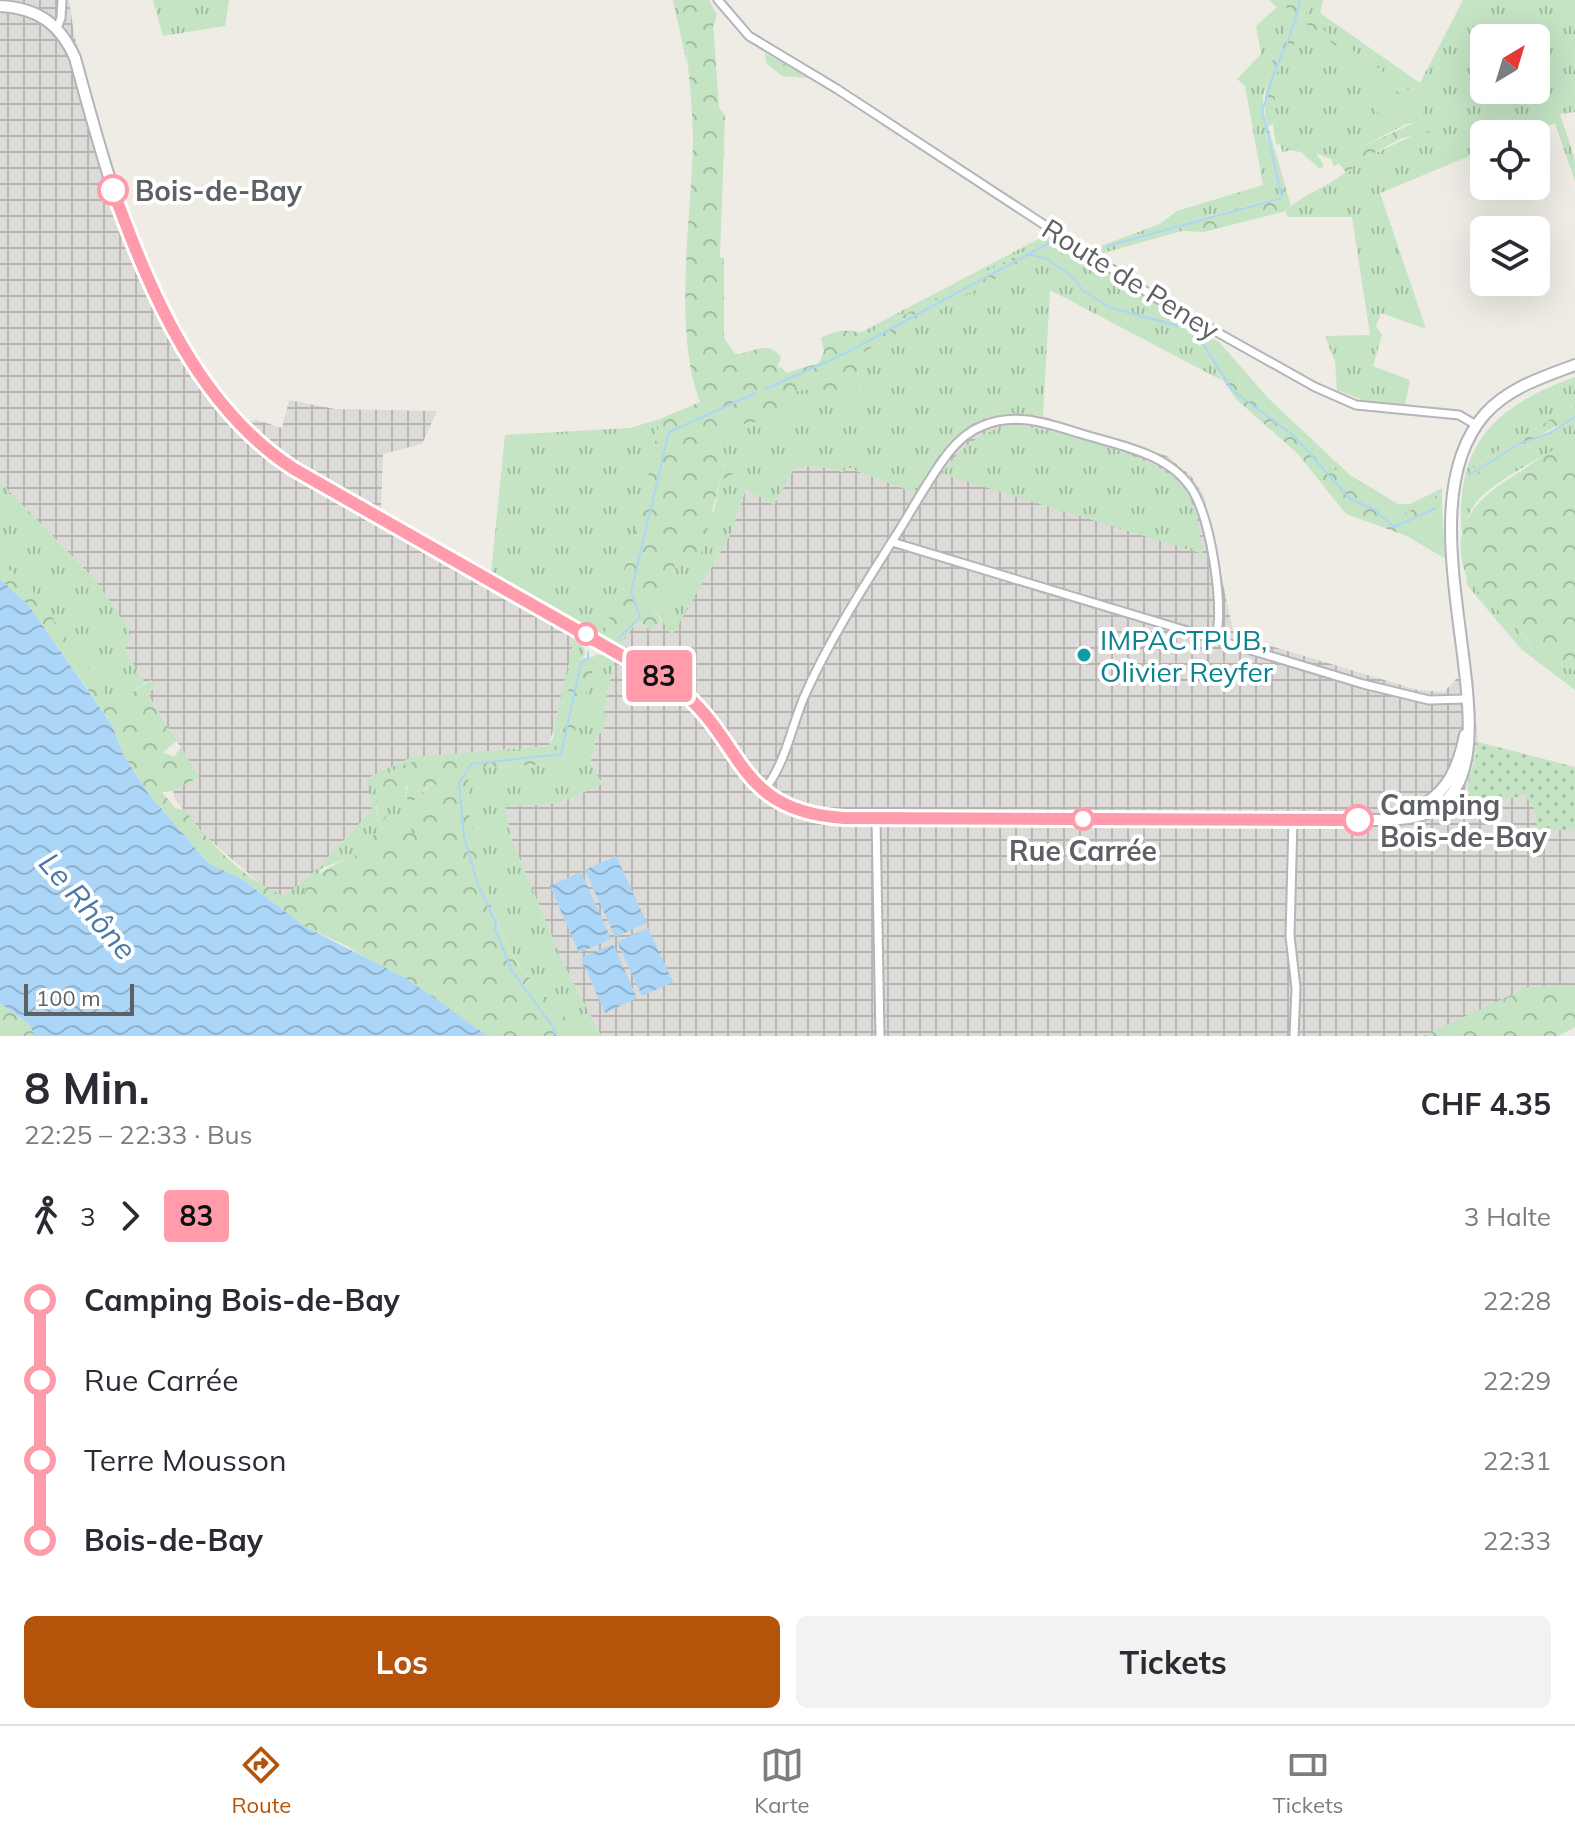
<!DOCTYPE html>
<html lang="de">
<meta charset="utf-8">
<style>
:root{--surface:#fff;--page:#f2f2f3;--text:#2b2b33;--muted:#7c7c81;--line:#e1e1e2;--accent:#b45309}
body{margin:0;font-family:Mulish,sans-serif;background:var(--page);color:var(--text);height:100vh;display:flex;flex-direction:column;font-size:30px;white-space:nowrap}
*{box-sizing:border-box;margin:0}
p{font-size:26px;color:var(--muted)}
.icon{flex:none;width:44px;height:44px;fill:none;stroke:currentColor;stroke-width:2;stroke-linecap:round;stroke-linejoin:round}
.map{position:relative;height:1036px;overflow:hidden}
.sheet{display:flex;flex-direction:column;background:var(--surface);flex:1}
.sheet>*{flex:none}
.badge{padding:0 16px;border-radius:6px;font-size:28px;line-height:52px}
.needle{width:52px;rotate:38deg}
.controls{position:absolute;left:1470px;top:24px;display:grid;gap:16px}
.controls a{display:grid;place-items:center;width:80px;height:80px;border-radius:12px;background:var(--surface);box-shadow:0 8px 32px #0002;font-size:40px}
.scale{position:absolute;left:24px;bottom:20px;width:110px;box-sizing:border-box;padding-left:8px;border:4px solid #5d6064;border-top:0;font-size:22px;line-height:28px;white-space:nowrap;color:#5d6064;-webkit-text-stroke:6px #fff;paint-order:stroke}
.map>.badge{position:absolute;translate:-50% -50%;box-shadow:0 0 0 4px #fff}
.legs{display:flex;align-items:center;gap:12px;height:88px;padding:0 24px;font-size:26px}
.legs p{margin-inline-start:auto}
.summary{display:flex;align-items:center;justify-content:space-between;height:136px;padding:0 24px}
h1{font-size:44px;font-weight:700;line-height:60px}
.primary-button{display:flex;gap:16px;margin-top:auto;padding:16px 24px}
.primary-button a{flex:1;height:92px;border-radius:12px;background:var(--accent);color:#fff;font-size:32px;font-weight:700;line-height:92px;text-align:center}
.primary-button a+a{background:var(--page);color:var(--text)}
ul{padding:0 24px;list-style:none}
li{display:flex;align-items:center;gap:28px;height:80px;font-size:30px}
li i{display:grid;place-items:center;width:12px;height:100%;margin:0 10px;background:currentColor}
li i::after{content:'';width:20px;height:20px;margin:-10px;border:6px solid;border-radius:50%;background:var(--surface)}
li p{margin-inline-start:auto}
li:first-child i{background:linear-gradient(#0000 50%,currentColor 0)}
li:last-child i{background:linear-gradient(currentColor 50%,#0000 0)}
.menu{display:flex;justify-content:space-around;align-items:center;height:112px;border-top:2px solid var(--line);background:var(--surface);font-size:22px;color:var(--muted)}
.menu a{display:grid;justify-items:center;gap:4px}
.menu .current{color:var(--accent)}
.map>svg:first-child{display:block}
</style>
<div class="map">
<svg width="1575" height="1036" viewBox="0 0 1575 1036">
<defs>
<pattern id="industrial-grid" width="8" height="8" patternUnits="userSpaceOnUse" patternTransform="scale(2)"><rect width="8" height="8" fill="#dddbd7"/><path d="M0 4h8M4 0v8" fill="none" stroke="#b6b5b2"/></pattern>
<pattern id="grass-tufts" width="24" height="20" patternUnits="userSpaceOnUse" patternTransform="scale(2)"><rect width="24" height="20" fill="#c4e4c4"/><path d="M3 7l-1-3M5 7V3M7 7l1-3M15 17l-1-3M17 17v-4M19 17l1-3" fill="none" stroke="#a2bca3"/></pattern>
<pattern id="forest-crowns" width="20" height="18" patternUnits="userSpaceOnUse" patternTransform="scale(2)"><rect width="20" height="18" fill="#c4e4c4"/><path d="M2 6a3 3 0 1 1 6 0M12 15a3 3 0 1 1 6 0" fill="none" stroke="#a2bca3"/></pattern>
<pattern id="park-dots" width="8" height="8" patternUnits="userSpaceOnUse" patternTransform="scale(2)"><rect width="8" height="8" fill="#c4e4c4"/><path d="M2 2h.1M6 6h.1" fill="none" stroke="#a2bca3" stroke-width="1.8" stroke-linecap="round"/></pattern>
<pattern id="water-waves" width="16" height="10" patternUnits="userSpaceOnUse" patternTransform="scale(2)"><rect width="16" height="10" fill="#abd6f8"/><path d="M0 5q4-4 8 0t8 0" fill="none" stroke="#8eb1cc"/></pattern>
</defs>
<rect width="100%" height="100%" fill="#eeece5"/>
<path fill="url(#industrial-grid)" d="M 0,0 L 69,0 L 74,34 L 96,116 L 116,182 L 145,257 L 200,362 L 246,422 L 257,420 L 282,428 L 289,400 L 335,409 L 437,411 L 422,444 L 383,454 L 381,509 L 620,645 L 638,620 L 649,629 L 664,620 L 672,635 L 730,535 L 746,489 L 795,467 L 817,466 L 843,472 L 846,467 L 915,492 L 935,460 L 960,431 L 981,418 L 1017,412 L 1043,416 L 1167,456 L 1191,476 L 1204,496 L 1234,635 L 1418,690 L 1444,692 L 1456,679 L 1473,678 L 1478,746 L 1466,790 L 1478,806 L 1525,795 L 1534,808 L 1538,830 L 1575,830 L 1575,985 L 1526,990 L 1423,1036 L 601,1036 L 564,965 L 511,838 L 505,807 L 559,803 L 602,784 L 590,764 L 597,734 L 603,732 L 607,716 L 603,711 L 615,659 L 576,637 L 549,746 L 412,757 L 372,810 L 314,872 L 283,897 L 264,887 L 202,833 L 175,799 L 173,791 L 199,777 L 147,693 L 156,688 L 151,680 L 145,683 L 125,651 L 97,582 L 0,482 Z"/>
<g fill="url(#grass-tufts)" fill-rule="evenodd">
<path d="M 153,0 L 229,0 L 225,26 L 163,36 Z"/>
<path d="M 673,0 L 709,0 L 717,15 L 713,28 L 714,44 L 686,49 L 687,65 Z"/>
<path d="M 1269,0 L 1277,0 L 1293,11 L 1285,40 L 1270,68 L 1263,97 L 1266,136 L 1284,196 L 1181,223 L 1182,231 L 1096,255 L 1090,250 L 1160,224 L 1177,211 L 1263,185 L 1245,86 L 1237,79 L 1261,54 L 1256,26 L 1277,7 Z"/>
<path d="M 1310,0 L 1323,0 L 1320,13 L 1420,83 L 1463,0 L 1575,0 L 1575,112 L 1560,114 L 1575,160 L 1575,181 L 1555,123 L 1525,134 L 1484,134 L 1484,150 L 1380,193 L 1426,329 L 1381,313 L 1376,326 L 1382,335 L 1373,366 L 1410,380 L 1405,405 L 1365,401 L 1337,390 L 1335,362 L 1325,336 L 1370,335 L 1352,217 L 1287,217 L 1286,211 C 1309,188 1339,186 1361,156 L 1367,157 L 1412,136 L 1423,123 L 1413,93 L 1305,17 ZM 1484,38 L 1536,38 L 1536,90 L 1484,90 Z"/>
<path d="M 1301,19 L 1413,102 L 1418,107 L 1416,122 L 1404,125 L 1356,150 L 1358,154 L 1342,167 L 1338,163 L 1334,167 L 1331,159 L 1316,153 L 1324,166 L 1320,169 L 1301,152 L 1289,150 L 1283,153 L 1280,144 L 1276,145 C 1272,122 1269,92 1278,70 C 1286,52 1298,40 1301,19 Z"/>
<path d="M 1048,234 L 1052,237 L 868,334 L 860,333 Z"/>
<path d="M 1060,243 L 1186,324 L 1223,381 L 1050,290 L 1043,416 C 972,403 948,438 915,493 L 847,467 L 843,472 L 817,466 L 795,467 L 774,505 L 746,489 L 730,535 L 672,636 L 650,603 C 668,593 678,580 674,558 L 714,510 L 720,480 L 727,469 L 722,457 L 723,428 L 788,416 L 782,393 L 811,389 L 862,397 L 855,357 Z"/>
<path d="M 1204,334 L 1219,342 L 1270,400 L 1350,475 L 1398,504 L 1410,504 L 1443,488 L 1442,493 L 1405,514 L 1415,524 L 1442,508 L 1445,555 L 1402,523 L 1375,497 L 1344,478 L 1245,388 Z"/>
<path d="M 1575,377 L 1575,405 L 1483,460 L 1472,469 L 1467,478 L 1502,456 L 1575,418 L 1575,442 C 1553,448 1494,482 1479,499 C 1467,513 1463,526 1463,545 C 1452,450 1488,408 1575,377 Z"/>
<path d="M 660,419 L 639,519 L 604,636 L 491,573 L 505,435 L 630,428 Z"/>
<path d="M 1009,425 C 1049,427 1155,455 1181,484 C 1197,503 1199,530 1203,554 L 942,474 C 960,448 978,433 1009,425 Z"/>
<path d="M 0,482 L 97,582 L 131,633 L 125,651 L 145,683 L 113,706 L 35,594 L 0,561 Z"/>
<path d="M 1466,576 C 1480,594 1530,634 1533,654 L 1575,670 L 1575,690 L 1521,649 L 1467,585 Z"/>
<path d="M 574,640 L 584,648 L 585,656 L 578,659 L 564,703 L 559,705 Z"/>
<path d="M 601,651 L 615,659 L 603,711 L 607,716 L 603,732 L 597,734 L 590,764 L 603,784 L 559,803 L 505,807 L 511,838 L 564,965 L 601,1036 L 577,1036 C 574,1020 531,984 519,964 C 488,914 467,839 468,780 L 479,768 L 550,764 L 584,698 L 597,656 L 594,654 L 602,655 Z"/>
<path d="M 558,727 L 561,730 L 553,750 L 425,758 L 376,804 L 379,825 L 387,810 L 385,795 L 406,786 L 405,797 L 422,793 L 433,783 L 440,786 L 415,810 L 409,825 L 422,837 L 388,825 L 357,855 L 322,868 L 301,901 L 283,897 L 314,872 L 372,810 L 367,778 L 412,757 L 549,746 Z"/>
</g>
<g fill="url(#forest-crowns)">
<path d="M 675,0 L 709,0 L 710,7 L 685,21 Z"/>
<path d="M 1277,0 L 1310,0 L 1305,17 L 1413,93 L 1422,107 L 1423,123 L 1432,127 L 1430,132 L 1402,138 L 1367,157 L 1362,156 L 1347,174 L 1342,167 L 1358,154 L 1355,150 L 1416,122 L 1418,107 L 1301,20 L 1293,48 L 1277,73 L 1273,124 L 1268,126 L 1291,206 L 1286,211 L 1204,232 L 1182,231 L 1181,223 L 1284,196 C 1271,153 1257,114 1270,69 C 1275,50 1287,32 1293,12 Z"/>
<path d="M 713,23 L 719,107 L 725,116 L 720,257 L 724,258 L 724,338 L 735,354 C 754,354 766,338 781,357 L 777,368 L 782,367 L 786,373 L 819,363 L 824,351 L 821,338 C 838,328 849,330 868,334 L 1052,237 L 1060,243 L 855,357 L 862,398 L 824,395 L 811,389 L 783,393 L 788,416 L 723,428 L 724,465 L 736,473 L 720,480 L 701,555 L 674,558 C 678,580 668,593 650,603 L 661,621 L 649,630 L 638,620 L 620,645 L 604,636 L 639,519 L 660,419 L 700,402 C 673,333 691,219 693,144 C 693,107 688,69 685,33 L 691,26 L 702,28 L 702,24 Z"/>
<path d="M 765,53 L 809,78 L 782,76 L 766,63 Z"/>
<path d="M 1186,324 L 1204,334 L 1245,388 L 1344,478 L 1375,497 L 1402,523 L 1445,555 L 1444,558 L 1407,536 L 1346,514 L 1298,454 L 1235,398 Z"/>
<path d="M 1575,405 L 1575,418 C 1566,425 1557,425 1547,431 C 1521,449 1493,462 1467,480 L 1472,469 L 1483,460 Z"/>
<path d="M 1575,442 L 1575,670 L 1533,654 C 1530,629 1473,596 1466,575 C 1447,521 1481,496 1521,471 C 1538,459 1554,447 1575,442 Z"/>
<path d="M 1442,493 L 1442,508 L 1415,524 L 1406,520 L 1405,513 Z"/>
<path d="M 0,561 L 35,593 L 113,705 L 151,680 L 156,688 L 147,694 L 177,741 L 163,752 L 174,757 L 181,747 L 199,777 L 173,791 L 162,792 L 175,808 L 185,810 C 212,847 254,890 300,901 C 312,873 329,866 357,855 L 360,845 L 388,825 L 420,836 L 409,825 L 414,806 L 439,786 L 432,783 L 410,804 L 405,794 L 408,786 L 385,795 L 388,815 L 379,826 L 375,785 C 404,746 507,752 553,750 L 561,731 L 558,728 L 552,736 L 559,705 L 564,703 L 578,659 L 597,656 L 568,755 L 550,764 L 479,768 L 468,780 C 467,839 488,914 519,965 C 531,983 574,1021 577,1036 L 488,1036 L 347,946 L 306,927 L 242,879 L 209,864 L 147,792 L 123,754 L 112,724 L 29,606 L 0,579 Z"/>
<path d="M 1575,985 L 1575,1027 L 1558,1036 L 1423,1036 L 1528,987 Z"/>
<path d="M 0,1003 L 29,1024 L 35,1036 L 0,1036 Z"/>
</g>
<path fill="url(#park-dots)" d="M 1478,742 L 1575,767 L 1575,830 L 1538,830 L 1534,808 L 1525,795 L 1477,806 C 1456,790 1477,769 1478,742 Z"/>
<path fill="#c4e4c4" d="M 1396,93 L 1415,108 L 1390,125 L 1374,109 Z"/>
<g fill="url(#water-waves)">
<path d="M 0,579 L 29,606 L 112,725 L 123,754 L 147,792 L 209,864 L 242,879 L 306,927 L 407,979 L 488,1036 L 35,1036 L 29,1024 L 0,1003 Z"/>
<path d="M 616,856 L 647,923 L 615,937 L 585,870 Z"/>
<path d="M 581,872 L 611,939 L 579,953 L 550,886 Z"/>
<path d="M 648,928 L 673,982 L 642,996 L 617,942 Z"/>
<path d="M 613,944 L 637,998 L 605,1013 L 581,958 Z"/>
</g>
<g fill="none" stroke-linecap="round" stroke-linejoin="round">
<g stroke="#abd6f8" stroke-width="2">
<path d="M 1107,246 L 1282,198 L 1262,110 C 1269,96 1270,82 1276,68 C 1287,44 1295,26 1300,0"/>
<path d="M 1028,254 L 1047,259 L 1074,278 L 1083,291 L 1111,308 L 1194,330 L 1232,390 L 1294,436 L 1350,499 L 1374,509 L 1394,527 L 1436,508"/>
<path d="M 766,389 L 846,353 L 1051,242"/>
<path d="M 1469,475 L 1521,443 L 1550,433 L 1575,417"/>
<path d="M 619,638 L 640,617 L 631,592 L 669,432 L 756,393"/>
<path d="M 553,1036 L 555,1030 L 512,971 L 495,929 L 496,923 L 478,885 L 464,837 L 459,783 L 471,764 L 561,754 L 581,663 L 588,658 L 588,652"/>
</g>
<defs>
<g id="minor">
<path d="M 718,0 L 749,36 L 837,89 L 1156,298 L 1315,387 L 1356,405 L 1459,415 L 1476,425"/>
<path d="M 57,28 L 61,18 L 62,0"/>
<path d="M 892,542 L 1363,684 L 1429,700 L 1466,699"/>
<path d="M 763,791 C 785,766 791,728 804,697 C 830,638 866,583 900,529 C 916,503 931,475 949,452 C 958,441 969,431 982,426 C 1016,411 1049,424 1082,434 C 1121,446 1170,453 1193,491 C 1211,522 1224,603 1216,639"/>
<path d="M 876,819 L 880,1036"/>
<path d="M 1293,820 L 1290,936 L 1296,988 L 1294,1036"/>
</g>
<g id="secondary">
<path d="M 0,6 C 38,8 60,24 75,58 C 114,201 162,384 294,469 L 675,686 C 746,740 734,811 844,818 L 1373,820 C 1398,819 1421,821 1442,804 C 1519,743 1396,515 1485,414 C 1508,388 1543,377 1575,365"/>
<path d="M 1403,814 C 1443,800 1457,775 1465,735"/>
</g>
</defs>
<use href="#minor" stroke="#b2b5b9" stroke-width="11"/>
<use href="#secondary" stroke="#b1b4b9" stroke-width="14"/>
<use href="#minor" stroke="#fff" stroke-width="7"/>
<use href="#secondary" stroke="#fff" stroke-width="10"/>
</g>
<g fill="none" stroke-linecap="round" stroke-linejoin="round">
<defs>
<path id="line-1" d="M 113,190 C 151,294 198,407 294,469 L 675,686 C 746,740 733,811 844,818 L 1358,820"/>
</defs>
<use href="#line-1" stroke="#fff" stroke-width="18"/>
<use href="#line-1" stroke="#ff9baa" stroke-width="12"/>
</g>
<g fill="#fff" stroke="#ff9baa" stroke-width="4">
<circle cx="113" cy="190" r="14"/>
<circle cx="586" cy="634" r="10"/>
<circle cx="1083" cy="819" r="10"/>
<circle cx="1358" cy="820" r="14"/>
</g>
<circle fill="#0f9aa8" stroke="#fff" stroke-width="3" cx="1084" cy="655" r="8"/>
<g text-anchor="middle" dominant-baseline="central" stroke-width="8" stroke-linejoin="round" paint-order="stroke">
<g font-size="28" font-weight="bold" fill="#5d6064" stroke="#fff" text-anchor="start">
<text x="135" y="190">Bois-de-Bay</text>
<text x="1380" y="804">Camping<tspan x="1380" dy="32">Bois-de-Bay</tspan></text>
<text x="1083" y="850" text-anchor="middle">Rue Carrée</text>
</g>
<g font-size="28" fill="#5d6064" stroke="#fff">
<text transform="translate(1131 279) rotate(32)">Route de Peney</text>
</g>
<g font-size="28" fill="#0d838f" stroke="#fff" text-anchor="start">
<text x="1100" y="639">IMPACTPUB,<tspan x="1100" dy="32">Olivier Reyfer</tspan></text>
</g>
<g font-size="30" font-style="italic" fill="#4977aa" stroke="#fff">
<text transform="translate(88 906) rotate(49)">Le Rhône</text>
</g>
</g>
</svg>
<div class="controls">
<a><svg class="needle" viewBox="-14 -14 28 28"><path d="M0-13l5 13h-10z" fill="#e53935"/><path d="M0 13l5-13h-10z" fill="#7c7c81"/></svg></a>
<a><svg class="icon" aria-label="locate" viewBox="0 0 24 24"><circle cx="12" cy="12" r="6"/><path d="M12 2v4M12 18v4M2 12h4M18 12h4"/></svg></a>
<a><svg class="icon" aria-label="layers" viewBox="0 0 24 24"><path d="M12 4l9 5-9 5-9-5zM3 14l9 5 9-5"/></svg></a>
</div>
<div class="scale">100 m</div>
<b class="badge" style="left:659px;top:676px;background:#ff9baa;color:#111">83</b>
</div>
<section class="sheet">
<div class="summary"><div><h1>8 Min.</h1><p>22:25 – 22:33 · Bus</p></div><b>CHF 4.35</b></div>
<div class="legs"><svg class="icon" aria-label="walk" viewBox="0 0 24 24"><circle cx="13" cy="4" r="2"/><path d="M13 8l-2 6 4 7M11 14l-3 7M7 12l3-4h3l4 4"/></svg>3<svg class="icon" aria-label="forward" viewBox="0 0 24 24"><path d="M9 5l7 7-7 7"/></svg><b class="badge" style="background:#ff9baa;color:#111">83</b><p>3 Halte</p></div>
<ul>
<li><i style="color:#ff9baa"></i><b>Camping Bois-de-Bay</b><p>22:28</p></li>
<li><i style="color:#ff9baa"></i><span>Rue Carrée</span><p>22:29</p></li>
<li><i style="color:#ff9baa"></i><span>Terre Mousson</span><p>22:31</p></li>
<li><i style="color:#ff9baa"></i><b>Bois-de-Bay</b><p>22:33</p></li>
</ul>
<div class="primary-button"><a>Los</a><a>Tickets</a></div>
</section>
<nav class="menu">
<a class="current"><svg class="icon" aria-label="directions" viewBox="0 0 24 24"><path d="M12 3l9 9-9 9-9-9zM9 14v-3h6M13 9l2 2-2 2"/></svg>Route</a>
<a><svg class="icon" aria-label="map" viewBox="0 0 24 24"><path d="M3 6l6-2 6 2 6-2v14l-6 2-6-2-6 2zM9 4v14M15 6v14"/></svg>Karte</a>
<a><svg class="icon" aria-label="tickets" viewBox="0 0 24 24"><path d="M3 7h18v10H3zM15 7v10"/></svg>Tickets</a>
</nav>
